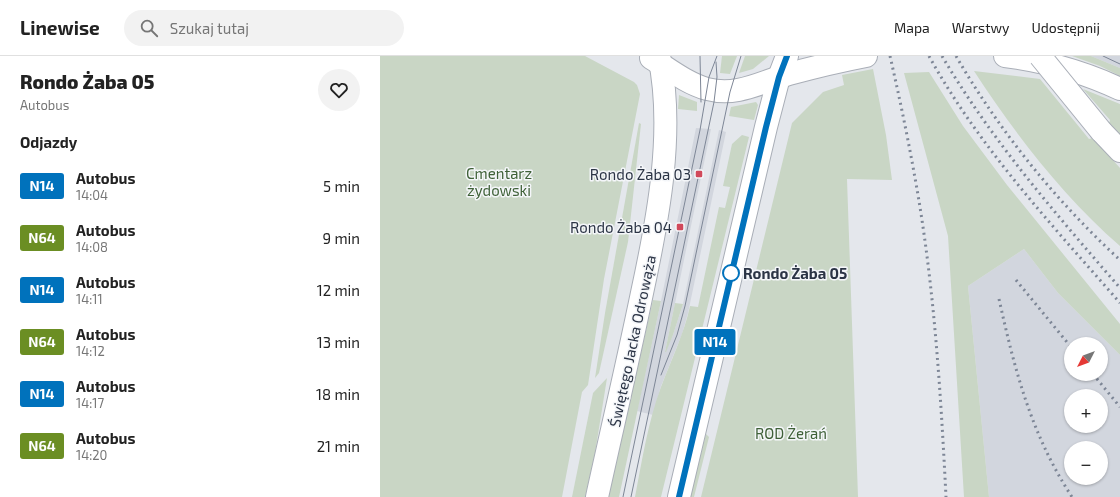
<!DOCTYPE html>
<html lang="pl">
<meta charset="utf-8">
<style>
:root{--surface:#fff;--page:#f2f2f2;--text:#222;--muted:#767676;--line:#e0e0e0}
body{margin:0;font-family:"Exo 2",sans-serif;background:var(--page);color:var(--text);height:100vh;display:flex;flex-direction:column;font-size:15px;white-space:nowrap}
*{box-sizing:border-box;margin:0}
p{font-size:13px;color:var(--muted)}
.icon{flex:none;width:22px;height:22px;fill:none;stroke:currentColor;stroke-width:2;stroke-linecap:round;stroke-linejoin:round}
.map{position:relative;flex:1;overflow:hidden}
.panel{display:flex;flex-direction:column;background:var(--surface);width:380px}
.panel>*{flex:none}
.badge{padding:0 8px;border-radius:3px;font-size:14px;line-height:26px}
.needle{width:26px;rotate:228deg}
.fabs{position:absolute;left:684px;top:281px;display:grid;gap:8px}
.fabs a{display:grid;place-items:center;width:44px;height:44px;border-radius:50%;background:var(--surface);box-shadow:0 1px 3px #0004;font-size:20px}
.map>.badge{position:absolute;translate:-50% -50%;box-shadow:0 0 0 2px #fff}
h2{padding:0 20px;font-size:15px;line-height:36px}
.round{display:grid;place-items:center;flex:none;width:42px;height:42px;border-radius:21px;background:var(--page)}
.overview{display:flex;align-items:center;justify-content:space-between;height:68px;padding:0 20px}
h1{font-size:19px;font-weight:800;line-height:30px}
ul{padding:0;list-style:none}
li{display:flex;align-items:center;gap:12px;height:52px;padding:0 20px}
li div{flex:1}
li b{display:block;font-size:15px}
li em{font-style:normal}
li .badge{min-width:44px;font-weight:700;text-align:center}
header{display:flex;align-items:center;gap:24px;box-sizing:border-box;height:56px;padding:0 20px;background:var(--surface);border-bottom:1px solid var(--line)}
header strong{font-size:19px}
nav{display:flex;gap:22px;margin-inline-start:auto;font-size:14px}
.search{width:280px;height:36px;background:var(--page);display:flex;align-items:center;gap:10px;box-sizing:border-box;padding:0 14px;border-radius:22px;color:var(--muted);font-size:15px}
main{display:flex;flex:1;min-height:0}
.map>svg:first-child{display:block}
</style>
<header>
<strong>Linewise</strong>
<div class="search"><svg class="icon" aria-label="search" viewBox="0 0 24 24"><circle cx="10" cy="10" r="6"/><path d="M15 15l6 6"/></svg>Szukaj tutaj</div>
<nav><a>Mapa</a><a>Warstwy</a><a>Udostępnij</a></nav>
</header>
<main>
<section class="panel">
<div class="overview"><div><h1>Rondo Żaba 05</h1><p>Autobus</p></div><a class="round"><svg class="icon" aria-label="heart" viewBox="0 0 24 24"><path d="M12 20l-8-8c-3-5 5-10 8-4 3-6 11-1 8 4z"/></svg></a></div>
<h2>Odjazdy</h2>
<ul>
<li><span class="badge" style="background:#0072bc;color:#fff">N14</span><div><b>Autobus</b><p>14:04</p></div><em>5 min</em></li>
<li><span class="badge" style="background:#6b8e23;color:#fff">N64</span><div><b>Autobus</b><p>14:08</p></div><em>9 min</em></li>
<li><span class="badge" style="background:#0072bc;color:#fff">N14</span><div><b>Autobus</b><p>14:11</p></div><em>12 min</em></li>
<li><span class="badge" style="background:#6b8e23;color:#fff">N64</span><div><b>Autobus</b><p>14:12</p></div><em>13 min</em></li>
<li><span class="badge" style="background:#0072bc;color:#fff">N14</span><div><b>Autobus</b><p>14:17</p></div><em>18 min</em></li>
<li><span class="badge" style="background:#6b8e23;color:#fff">N64</span><div><b>Autobus</b><p>14:20</p></div><em>21 min</em></li>
</ul>
</section>
<div class="map">
<svg width="740" height="441" viewBox="0 0 740 441">
<rect width="100%" height="100%" fill="#e4e7ec"/>
<g fill="#d2d6de" fill-rule="evenodd">
<path d="M 711,0 L 740,0 L 740,12 Z"/>
<path d="M 316,72 L 331,73 L 285,296 L 293,279 L 303,248 L 339,74 L 346,76 L 308,257 L 302,278 L 281,330 L 273,359 L 257,355 L 281,245 Z"/>
<path d="M 644,193 L 678,237 L 740,299 L 740,441 L 609,441 L 588,230 ZM 691,288 L 721,288 L 721,318 L 691,318 ZM 691,340 L 721,340 L 721,370 L 691,370 ZM 691,392 L 721,392 L 721,422 L 691,422 Z"/>
</g>
<g fill="#c9d6c5">
<path d="M 0,0 L 205,0 L 254,26 L 257,29 L 260,38 L 224,223 L 208,329 L 202,336 L 182,441 L 0,441 Z"/>
<path d="M 342,0 L 357,0 L 350,18 L 340,17 Z"/>
<path d="M 365,0 L 389,0 L 373,13 L 359,17 Z"/>
<path d="M 692,0 L 711,0 L 740,12 L 740,20 L 720,10 Z"/>
<path d="M 493,13 L 506,79 L 512,124 L 467,123 L 478,441 L 321,441 L 412,67 L 443,36 L 464,29 L 462,19 Z"/>
<path d="M 594,15 L 660,23 L 709,83 L 713,82 L 740,112 L 740,190 C 683,140 635,78 594,15 Z"/>
<path d="M 549,16 L 583,70 L 627,129 L 740,268 L 740,299 L 678,237 L 644,193 L 588,230 L 609,441 L 584,441 L 568,180 L 524,17 Z"/>
<path d="M 703,33 L 740,48 L 740,79 L 729,68 L 730,64 Z"/>
<path d="M 299,39 L 317,46 L 317,55 L 298,53 Z"/>
<path d="M 376,46 L 378,49 L 374,64 L 349,60 L 351,51 Z"/>
<path d="M 259,67 L 261,68 L 248,186 L 219,317 L 215,322 L 225,257 Z"/>
<path d="M 362,79 L 369,81 L 281,441 L 255,441 C 262,404 268,366 281,331 C 291,304 304,278 310,250 L 318,251 L 339,151 L 345,152 L 350,131 L 343,130 L 352,88 Z"/>
<path d="M 273,244 L 281,245 L 239,441 L 228,441 Z"/>
<path d="M 295,247 L 303,248 L 293,279 L 286,296 L 285,296 Z"/>
<path d="M 227,322 L 215,397 L 205,441 L 192,441 L 213,337 Z"/>
<path d="M 326,378 L 329,381 L 314,441 L 310,441 Z"/>
</g>
<g fill="none" stroke-linecap="round" stroke-linejoin="round">
<defs>
<g id="secondary">
<path d="M 625,0 C 664,5 704,16 740,33"/>
<path d="M 271,2 C 289,13 306,27 327,33 C 357,41 381,26 409,18 C 435,11 460,5 486,0"/>
<path d="M 721,75 L 740,95"/>
<path d="M 217,441 C 232,373 248,305 262,237 C 278,163 295,75 279,0"/>
<path d="M 299,441 L 386,71 L 399,21 L 407,0"/>
</g>
</defs>
<use href="#secondary" stroke="#a9aeb7" stroke-width="24"/>
<use href="#secondary" stroke="#fff" stroke-width="22"/>
<g stroke="#7d8696" stroke-width="1">
<path d="M 320,0 L 321,46"/>
<path d="M 723,0 L 740,8"/>
<path d="M 281,319 L 297,279 L 305,250 L 350,36 L 361,0"/>
<path d="M 243,441 L 320,74 L 329,21 L 337,0"/>
<path d="M 251,441 L 334,46 L 337,21 L 336,6"/>
</g>
<g stroke="#7d8696" stroke-width="3" stroke-dasharray="2 4" stroke-linecap="butt">
<path d="M 510,0 C 521,48 531,97 539,145 C 555,243 561,342 566,441"/>
<path d="M 549,0 C 599,91 672,169 740,247"/>
<path d="M 562,0 C 612,85 676,158 740,232"/>
<path d="M 576,0 C 620,76 676,145 740,204"/>
<path d="M 636,224 L 691,291"/>
<path d="M 619,243 C 635,315 651,378 692,441"/>
<path d="M 713,318 L 740,351"/>
</g>
<defs>
<path id="secondary-bridge" d="M 660,0 L 721,75"/>
</defs>
<use href="#secondary-bridge" stroke="#a9aeb7" stroke-width="24" stroke-linecap="butt"/>
<use href="#secondary-bridge" stroke="#fff" stroke-width="22"/>
</g>
<g fill="none" stroke-linecap="round" stroke-linejoin="round">
<defs>
<path id="line" d="M 299,441 L 386,71 L 399,21 L 407,0"/>
</defs>
<use href="#line" stroke="#fff" stroke-width="9"/>
<use href="#line" stroke="#0072bc" stroke-width="6"/>
</g>
<g fill="#d1495b" stroke="#f4f6f9" stroke-width="1.5">
<rect x="315" y="114" width="8" height="8" rx="2"/>
<rect x="296" y="167" width="8" height="8" rx="2"/>
</g>
<circle fill="#fff" stroke="#0072bc" stroke-width="2" cx="351" cy="217" r="8"/>
<g text-anchor="middle" dominant-baseline="central" stroke-width="3" stroke-linejoin="round" paint-order="stroke">
<g font-size="15" fill="#3f6138" stroke="#f4f6f9">
<text x="119" y="117">Cmentarz<tspan x="119" dy="17">żydowski</tspan></text>
<text x="411" y="377">ROD Żerań</text>
</g>
<g font-size="15" fill="#2b3445" stroke="#f4f6f9" text-anchor="end">
<text x="311" y="118">Rondo Żaba 03</text>
<text x="292" y="171">Rondo Żaba 04</text>
</g>
<g font-size="15" font-weight="bold" fill="#2b3445" stroke="#f4f6f9" text-anchor="start">
<text x="363" y="217">Rondo Żaba 05</text>
</g>
<g font-size="15" fill="#2b3445" stroke="#f4f6f9">
<text transform="translate(252 285) rotate(-78)">Świętego Jacka Odrowąża</text>
</g>
</g>
</svg>
<div class="fabs">
<a><svg class="needle" viewBox="-14 -14 28 28"><path d="M0-13l5 13h-10z" fill="#e53935"/><path d="M0 13l5-13h-10z" fill="#767676"/></svg></a>
<a>+</a>
<a>−</a>
</div>
<b class="badge" style="left:335px;top:286px;background:#0072bc;color:#fff">N14</b>
</div>
</main>
